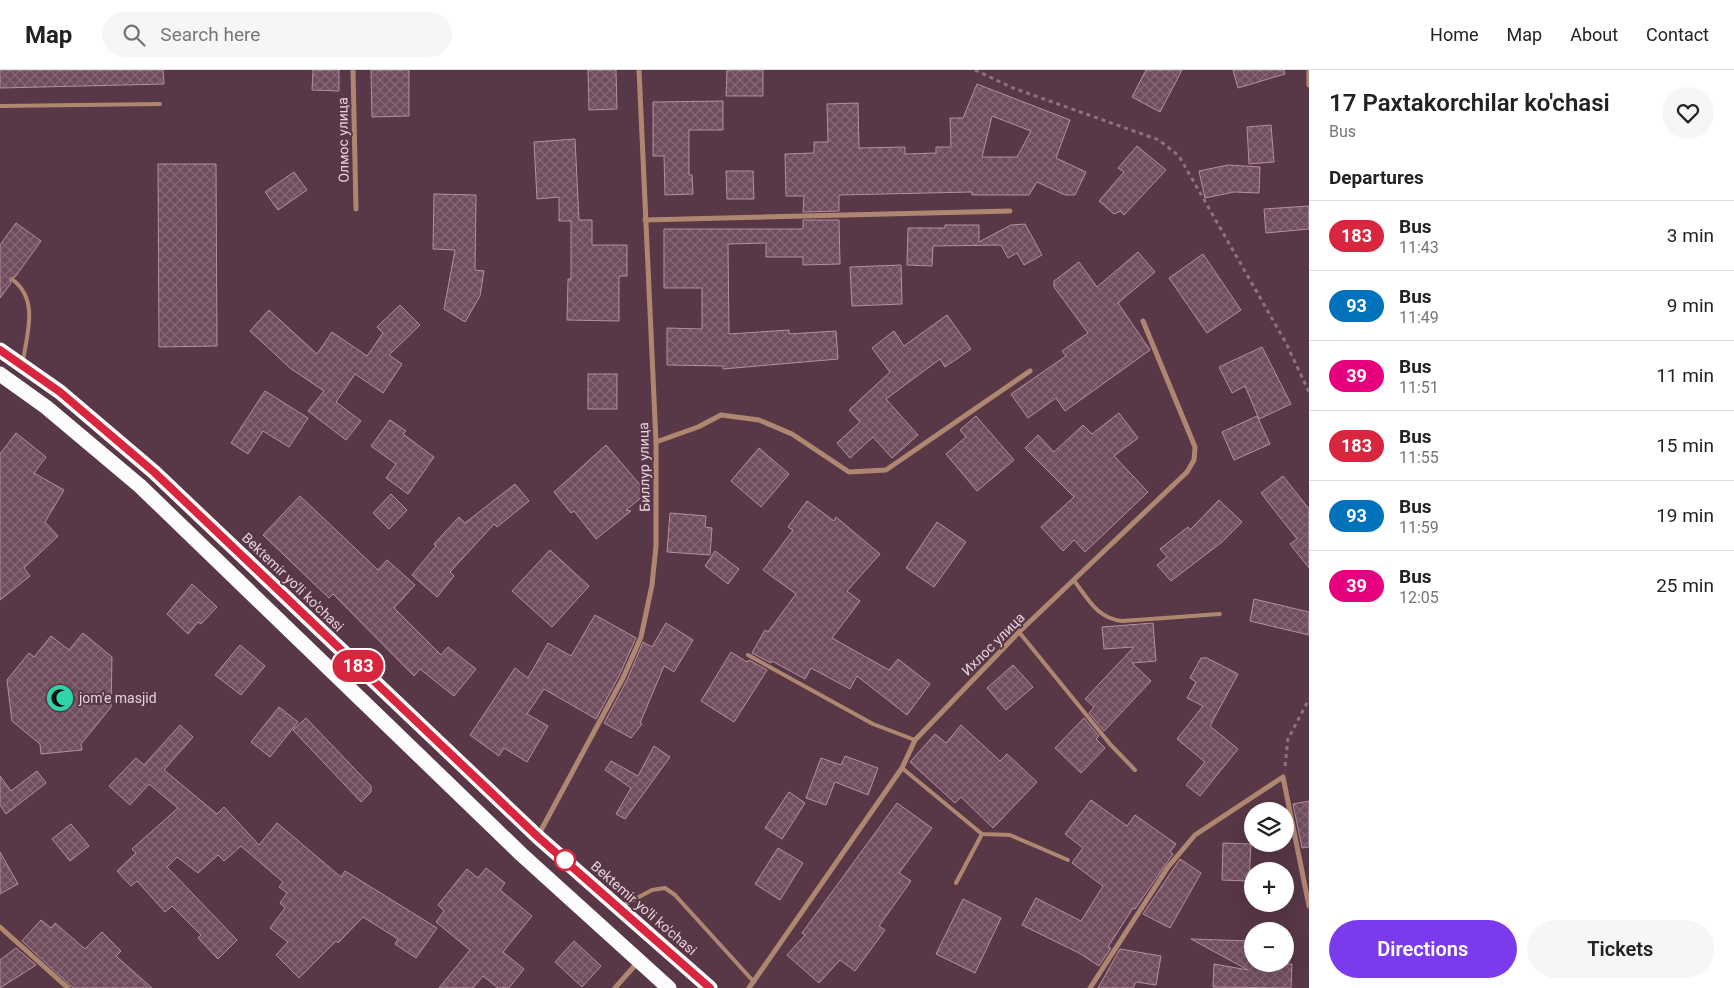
<!DOCTYPE html>
<meta charset="utf-8">
<style>
:root{--surface:#fff;--page:#f6f6f6;--text:#222;--muted:#767676;--line:#e0e0e0;--accent:#7c3aed}
body{margin:0;font-family:Roboto,sans-serif;background:var(--page);color:var(--text);height:100vh;display:flex;flex-direction:column;font-size:19px;white-space:nowrap}
*{box-sizing:border-box;margin:0}
p{font-size:16px;color:var(--muted)}
.icon{flex:none;width:28px;height:28px;fill:none;stroke:currentColor;stroke-width:2;stroke-linecap:round;stroke-linejoin:round}
.map{position:relative;flex:1;overflow:hidden}
.side{display:flex;flex-direction:column;background:var(--surface);width:425px}
.side>*{flex:none}
.badge{padding:0 10px;border-radius:16px;font-size:18px;line-height:32px}
.buttons{position:absolute;left:1244px;top:732px;display:grid;gap:10px}
.buttons a{display:grid;place-items:center;width:50px;height:50px;border-radius:50%;background:var(--surface);box-shadow:0 5px 20px #0002;font-size:25px}
.map>.badge{position:absolute;translate:-50% -50%;box-shadow:0 0 0 2px #fff}
h2{padding:0 20px;font-size:19px;line-height:45px}
.round{display:grid;place-items:center;flex:none;width:52px;height:52px;border-radius:26px;background:var(--page)}
.head{display:flex;align-items:center;justify-content:space-between;height:85px;padding:0 20px}
h1{font-size:24px;font-weight:600;line-height:38px}
.primary-button{display:flex;gap:10px;margin-top:auto;padding:10px 20px}
.primary-button a{flex:1;height:58px;border-radius:30px;background:var(--accent);color:#fff;font-size:20px;font-weight:600;line-height:58px;text-align:center}
.primary-button a+a{background:var(--page);color:var(--text)}
ul{padding:0;list-style:none}
li{display:flex;align-items:center;gap:15px;height:70px;padding:0 20px;border-top:1px solid var(--line)}
li div{flex:1}
li b{display:block;font-size:19px}
li em{font-style:normal}
li .badge{min-width:55px;font-weight:700;text-align:center}
header{display:flex;align-items:center;gap:30px;box-sizing:border-box;height:70px;padding:0 25px;background:var(--surface);border-bottom:1px solid var(--line)}
header strong{font-size:24px}
nav{display:flex;gap:28px;margin-inline-start:auto;font-size:18px}
.search{width:350px;height:45px;background:var(--page);display:flex;align-items:center;gap:12px;box-sizing:border-box;padding:0 18px;border-radius:28px;color:var(--muted);font-size:19px}
main{display:flex;flex:1;min-height:0}
.map>svg:first-child{display:block}
</style>
<header>
<strong>Map</strong>
<div class="search"><svg class="icon" aria-label="search" viewBox="0 0 24 24"><circle cx="10" cy="10" r="6"/><path d="M15 15l6 6"/></svg>Search here</div>
<nav><a>Home</a><a>Map</a><a>About</a><a>Contact</a></nav>
</header>
<main>
<div class="map">
<svg width="1309" height="918" viewBox="0 0 1309 918">
<defs>
<pattern id="building-cross-hatch" width="8" height="8" patternUnits="userSpaceOnUse" patternTransform="scale(1.25)"><rect width="8" height="8" fill="#704d5d"/><path d="M0 0l8 8M0 8l8-8" fill="none" stroke="#846674"/></pattern>
</defs>
<rect width="100%" height="100%" fill="#583747"/>
<g fill="url(#building-cross-hatch)" stroke="#b68ea0" fill-rule="evenodd">
<path d="M 0,0 L 163,0 L 164,14 L 0,18 Z"/>
<path d="M 313,0 L 339,0 L 339,21 L 312,20 Z"/>
<path d="M 371,0 L 409,0 L 409,46 L 372,47 Z"/>
<path d="M 588,0 L 616,0 L 617,39 L 589,40 Z"/>
<path d="M 727,0 L 763,0 L 763,26 L 726,26 Z"/>
<path d="M 1146,0 L 1182,0 L 1160,42 L 1132,27 Z"/>
<path d="M 1233,0 L 1284,0 L 1285,4 L 1238,18 Z"/>
<path d="M 977,14 L 1070,50 L 1056,88 L 1086,102 L 1075,125 L 1065,125 L 1037,112 L 1029,125 L 972,125 L 972,122 L 839,125 L 839,141 L 803,142 L 804,126 L 786,126 L 785,84 L 814,83 L 814,72 L 828,72 L 827,34 L 858,33 L 859,78 L 905,77 L 905,84 L 936,83 L 936,77 L 951,77 L 950,48 L 963,48 ZM 992,46 L 1031,61 L 1017,87 L 982,87 Z"/>
<path d="M 723,31 L 723,60 L 689,60 L 689,105 L 692,105 L 693,124 L 665,125 L 664,86 L 653,86 L 653,32 Z"/>
<path d="M 1271,55 L 1274,92 L 1249,94 L 1247,57 Z"/>
<path d="M 575,69 L 579,150 L 592,150 L 592,175 L 627,175 L 627,206 L 619,206 L 619,251 L 567,250 L 568,209 L 571,209 L 571,151 L 559,151 L 559,127 L 537,129 L 534,72 Z"/>
<path d="M 1137,76 L 1166,100 L 1124,145 L 1121,141 L 1114,144 L 1099,131 L 1124,102 L 1118,98 Z"/>
<path d="M 158,94 L 216,94 L 217,276 L 159,277 Z"/>
<path d="M 1228,95 L 1260,97 L 1259,123 L 1234,122 L 1205,128 L 1199,101 Z"/>
<path d="M 726,101 L 753,101 L 754,129 L 727,129 Z"/>
<path d="M 294,102 L 307,120 L 278,140 L 265,122 Z"/>
<path d="M 434,124 L 476,125 L 475,200 L 484,201 L 480,226 L 465,252 L 444,239 L 455,180 L 433,179 Z"/>
<path d="M 1309,136 L 1309,159 L 1266,163 L 1264,139 Z"/>
<path d="M 803,150 L 839,150 L 840,194 L 803,195 L 803,187 L 766,187 L 766,173 L 728,174 L 729,264 L 789,260 L 789,264 L 836,261 L 838,289 L 723,299 L 723,296 L 667,295 L 667,258 L 702,259 L 702,218 L 664,218 L 664,159 L 803,159 Z"/>
<path d="M 16,153 L 41,171 L 15,207 L 10,208 L 11,213 L 0,228 L 0,175 Z"/>
<path d="M 1025,154 L 1042,185 L 1024,195 L 1017,183 L 1008,188 L 1001,175 L 933,176 L 932,196 L 907,195 L 908,158 L 945,158 L 945,155 L 979,155 L 979,172 L 1011,155 Z"/>
<path d="M 1138,182 L 1155,202 L 1118,233 L 1150,280 L 1065,341 L 1056,328 L 1028,348 L 1011,324 L 1066,286 L 1062,281 L 1088,263 L 1054,217 L 1054,211 L 1079,192 L 1097,217 Z"/>
<path d="M 1203,184 L 1241,240 L 1207,263 L 1169,208 Z"/>
<path d="M 901,195 L 902,234 L 852,236 L 850,197 Z"/>
<path d="M 400,235 L 420,255 L 389,285 L 402,294 L 383,323 L 355,304 L 336,332 L 361,351 L 346,370 L 308,341 L 324,321 L 290,298 L 250,261 L 269,240 L 317,284 L 332,262 L 367,286 L 383,263 L 377,257 Z"/>
<path d="M 947,245 L 971,279 L 945,297 L 940,289 L 886,329 L 918,365 L 892,388 L 873,367 L 850,388 L 837,373 L 860,352 L 849,340 L 890,302 L 872,278 L 894,261 L 904,276 Z"/>
<path d="M 1262,277 L 1291,334 L 1259,349 L 1245,316 L 1232,323 L 1219,297 Z"/>
<rect x="588" y="304" width="29" height="35"/>
<path d="M 265,321 L 308,348 L 289,377 L 263,361 L 248,384 L 231,373 Z"/>
<path d="M 1119,343 L 1138,368 L 1114,386 L 1148,422 L 1085,482 L 1074,470 L 1063,481 L 1041,457 L 1074,427 L 1025,378 L 1038,365 L 1054,382 L 1083,355 L 1092,364 Z"/>
<path d="M 976,346 L 1014,390 L 977,421 L 946,384 L 966,367 L 960,360 Z"/>
<path d="M 1257,346 L 1270,374 L 1234,390 L 1222,362 Z"/>
<path d="M 390,350 L 406,361 L 403,364 L 434,387 L 408,424 L 386,408 L 396,394 L 371,376 Z"/>
<path d="M 16,363 L 46,387 L 34,403 L 64,420 L 45,452 L 58,466 L 24,498 L 30,506 L 0,530 L 0,384 Z"/>
<path d="M 606,375 L 647,423 L 626,440 L 631,441 L 596,469 L 574,441 L 571,443 L 554,422 Z"/>
<path d="M 759,378 L 789,404 L 761,437 L 731,411 Z"/>
<path d="M 1283,406 L 1309,439 L 1309,498 L 1290,474 L 1297,469 L 1261,423 Z"/>
<path d="M 515,414 L 529,431 L 497,457 L 494,454 L 450,502 L 454,506 L 437,527 L 412,505 L 436,476 L 434,474 L 459,447 L 465,453 Z"/>
<path d="M 391,424 L 407,440 L 389,459 L 373,443 Z"/>
<path d="M 300,426 L 378,500 L 387,490 L 415,515 L 394,538 L 441,585 L 448,577 L 476,599 L 454,626 L 420,599 L 414,606 L 333,524 L 329,528 L 263,465 Z"/>
<path d="M 1219,430 L 1242,452 L 1222,472 L 1171,511 L 1157,495 L 1167,487 L 1160,479 L 1188,457 L 1190,460 Z"/>
<path d="M 807,431 L 834,451 L 836,447 L 880,484 L 847,521 L 860,531 L 832,568 L 889,600 L 898,589 L 930,614 L 907,645 L 857,606 L 850,619 L 811,598 L 805,609 L 772,591 L 771,593 L 752,583 L 765,560 L 768,562 L 796,524 L 763,500 L 793,460 L 788,457 Z"/>
<path d="M 670,443 L 706,446 L 705,457 L 712,458 L 710,485 L 667,482 Z"/>
<path d="M 937,452 L 966,472 L 934,517 L 906,498 Z"/>
<path d="M 550,480 L 589,516 L 552,557 L 512,521 Z"/>
<path d="M 715,481 L 739,499 L 728,514 L 705,496 Z"/>
<path d="M 192,514 L 217,537 L 201,554 L 198,552 L 188,564 L 167,544 Z"/>
<path d="M 1254,529 L 1309,542 L 1309,565 L 1250,551 Z"/>
<path d="M 595,545 L 636,568 L 619,606 L 596,649 L 544,619 L 527,644 L 548,656 L 527,692 L 504,678 L 499,686 L 470,665 L 515,598 L 528,608 L 548,573 L 571,586 Z"/>
<path d="M 666,553 L 693,570 L 674,602 L 664,596 L 640,653 L 642,654 L 631,668 L 604,653 L 627,610 L 643,572 L 652,577 Z"/>
<path d="M 1153,553 L 1156,591 L 1132,593 L 1151,611 L 1104,661 L 1089,643 L 1094,637 L 1085,629 L 1134,577 L 1104,579 L 1102,557 Z"/>
<path d="M 83,563 L 112,587 L 111,637 L 81,674 L 82,680 L 41,684 L 40,674 L 12,651 L 7,610 L 29,583 L 34,587 L 51,566 L 69,580 Z"/>
<path d="M 240,575 L 265,596 L 241,625 L 215,605 Z"/>
<path d="M 731,582 L 747,592 L 749,590 L 767,600 L 734,652 L 701,631 Z"/>
<path d="M 1201,588 L 1207,588 L 1238,604 L 1210,656 L 1238,679 L 1200,726 L 1186,715 L 1205,692 L 1177,669 L 1203,636 L 1187,628 L 1196,612 L 1190,608 Z"/>
<path d="M 1013,595 L 1033,617 L 1006,640 L 987,618 Z"/>
<path d="M 279,637 L 298,652 L 270,687 L 251,672 Z"/>
<path d="M 306,648 L 371,716 L 371,722 L 361,732 L 293,660 Z"/>
<path d="M 1084,648 L 1099,666 L 1096,669 L 1105,678 L 1081,703 L 1055,678 Z"/>
<path d="M 180,655 L 193,667 L 164,700 L 217,744 L 224,737 L 259,775 L 277,753 L 341,807 L 345,801 L 437,858 L 416,888 L 395,874 L 398,869 L 363,847 L 338,873 L 336,871 L 299,908 L 276,885 L 288,872 L 270,858 L 285,838 L 280,833 L 287,823 L 279,817 L 283,812 L 241,776 L 224,791 L 218,785 L 198,803 L 177,787 L 167,797 L 237,870 L 218,889 L 198,868 L 201,865 L 172,836 L 165,842 L 137,811 L 131,816 L 117,801 L 136,783 L 132,779 L 178,738 L 149,714 L 130,735 L 109,716 L 136,688 L 144,695 Z"/>
<path d="M 961,655 L 1000,691 L 1007,684 L 1037,712 L 993,758 L 961,727 L 955,733 L 910,692 L 935,664 L 946,673 Z"/>
<path d="M 654,676 L 670,687 L 625,749 L 616,744 L 631,718 L 605,700 L 611,691 L 638,706 Z"/>
<path d="M 845,686 L 878,698 L 868,725 L 835,712 L 826,735 L 806,728 L 821,688 L 841,695 Z"/>
<path d="M 37,701 L 46,713 L 6,744 L 0,735 L 0,706 L 11,721 Z"/>
<path d="M 789,722 L 805,733 L 782,769 L 765,758 Z"/>
<path d="M 1091,730 L 1127,756 L 1135,745 L 1176,774 L 1170,782 L 1173,784 L 1135,839 L 1133,838 L 1108,877 L 1111,878 L 1099,896 L 1079,883 L 1022,855 L 1036,828 L 1081,851 L 1103,816 L 1072,793 L 1083,778 L 1065,764 Z"/>
<path d="M 1309,731 L 1309,777 L 1302,778 L 1293,734 Z"/>
<path d="M 897,733 L 932,758 L 899,803 L 911,811 L 879,856 L 885,860 L 855,901 L 840,890 L 819,913 L 787,885 L 805,865 L 802,863 Z"/>
<path d="M 71,754 L 89,776 L 70,791 L 52,769 Z"/>
<path d="M 1223,773 L 1251,774 L 1249,811 L 1222,810 Z"/>
<path d="M 778,778 L 803,793 L 780,830 L 755,814 Z"/>
<path d="M 0,782 L 18,814 L 0,824 Z"/>
<path d="M 1180,789 L 1201,803 L 1170,858 L 1143,844 Z"/>
<path d="M 486,798 L 505,813 L 500,820 L 532,846 L 503,882 L 524,899 L 509,918 L 498,918 L 483,906 L 473,918 L 439,918 L 470,880 L 436,852 L 444,841 L 438,835 L 467,799 L 478,808 Z"/>
<path d="M 963,829 L 1001,848 L 975,903 L 936,884 Z"/>
<path d="M 41,850 L 51,858 L 55,853 L 85,879 L 102,862 L 121,881 L 116,886 L 152,918 L 73,918 L 22,871 Z"/>
<path d="M 1191,869 L 1252,871 L 1252,894 L 1292,894 L 1291,918 L 1213,917 L 1214,894 L 1248,900 Z"/>
<path d="M 574,871 L 601,896 L 582,917 L 555,892 Z"/>
<path d="M 16,878 L 36,895 L 0,918 L 0,890 Z"/>
<path d="M 1120,879 L 1161,886 L 1156,915 L 1136,912 L 1133,918 L 1098,918 Z"/>
</g>
<g fill="none" stroke-linecap="round" stroke-linejoin="round">
<g stroke="#8f727f" stroke-width="3" stroke-dasharray="4 4" stroke-linecap="butt">
<path d="M 975,0 L 1013,18 L 1159,70 L 1179,86 L 1286,273 L 1309,322"/>
<path d="M 1285,696 L 1288,669 L 1309,629"/>
</g>
<g stroke="#af8771" stroke-width="4">
<path d="M 0,36 L 160,34"/>
<path d="M 13,210 C 39,230 27,263 23,291"/>
<path d="M 1075,512 C 1089,530 1097,548 1122,551 L 1220,544"/>
<path d="M 1019,562 L 1110,674 L 1135,700"/>
<path d="M 748,585 L 873,654 L 915,670"/>
<path d="M 902,698 L 982,764 L 1010,765 L 1068,790"/>
<path d="M 956,813 L 982,764"/>
<path d="M 622,836 L 652,820 L 665,818 L 675,825 L 754,912"/>
</g>
<g stroke="#af8771" stroke-width="5">
<path d="M 353,0 L 356,139"/>
<path d="M 1309,0 L 1309,15"/>
<path d="M 645,150 L 1010,141"/>
<path d="M 656,372 L 698,357 L 721,345 L 759,350 L 792,364 L 849,402 L 886,400 L 1030,301"/>
<path d="M 539,764 L 623,608 L 641,567 L 652,515 L 656,476 L 656,372 L 639,0"/>
<path d="M 0,857 L 68,918"/>
<path d="M 615,918 L 637,893"/>
<path d="M 749,918 L 902,698 L 915,670 L 1019,562 L 1187,402 L 1194,390 L 1195,377 L 1143,251"/>
<path d="M 1090,918 L 1168,797 L 1195,765 L 1283,707 L 1309,836"/>
</g>
<g stroke="#fcfcfc" stroke-width="15">
<path d="M 0,280 L 60,322 L 154,402 L 538,767 L 710,918"/>
<path d="M 0,304 L 46,337 L 140,416 L 521,784 L 669,918"/>
</g>
</g>
<g fill="none" stroke-linecap="round" stroke-linejoin="round">
<defs>
<path id="line" d="M 0,280 L 60,322 L 154,402 L 538,767 L 710,918"/>
</defs>
<use href="#line" stroke="#fff" stroke-width="11"/>
<use href="#line" stroke="#d7263d" stroke-width="8"/>
</g>
<defs>
<symbol id="mosque-disc" viewBox="-11 -11 22 22"><circle r="9.5" fill="#30d4aa" stroke="#583747"/><path d="M3.5-4.9A6 6 0 1 0 3.5 4.9A5 5 0 1 1 3.5-4.9Z" fill="#111"/></symbol>
</defs>
<g fill-rule="evenodd">
<use href="#mosque-disc" x="44" y="612" width="32" height="32"/>
</g>
<circle fill="#fff" stroke="#d7263d" stroke-width="2.5" cx="565" cy="790" r="10"/>
<g text-anchor="middle" dominant-baseline="central" stroke-width="4" stroke-linejoin="round" paint-order="stroke">
<g font-size="14" fill="#e6d1da" stroke="#583747">
<text transform="translate(343 70) rotate(-91)">Олмос улица</text>
<text transform="translate(644 397) rotate(-91)">Биллур улица</text>
<text transform="translate(293 512) rotate(44)">Bektemir yo'li ko'chasi</text>
<text transform="translate(993 574) rotate(-45)">Ихлос улица</text>
<text transform="translate(644 838) rotate(41)">Bektemir yo'li ko'chasi</text>
</g>
<g font-size="14" fill="#e6d1da" stroke="#583747" text-anchor="start">
<text x="79" y="628">jom'e masjid</text>
</g>
</g>
</svg>
<div class="buttons">
<a><svg class="icon" aria-label="layers" viewBox="0 0 24 24"><path d="M12 4l9 5-9 5-9-5zM3 14l9 5 9-5"/></svg></a>
<a>+</a>
<a>−</a>
</div>
<b class="badge" style="left:358px;top:596px;background:#d7263d;color:#fff">183</b>
</div>
<section class="side">
<div class="head"><div><h1>17 Paxtakorchilar ko'chasi</h1><p>Bus</p></div><a class="round"><svg class="icon" aria-label="heart" viewBox="0 0 24 24"><path d="M12 20l-8-8c-3-5 5-10 8-4 3-6 11-1 8 4z"/></svg></a></div>
<h2>Departures</h2>
<ul>
<li><span class="badge" style="background:#d7263d;color:#fff">183</span><div><b>Bus</b><p>11:43</p></div><em>3 min</em></li>
<li><span class="badge" style="background:#0072bc;color:#fff">93</span><div><b>Bus</b><p>11:49</p></div><em>9 min</em></li>
<li><span class="badge" style="background:#e6007e;color:#fff">39</span><div><b>Bus</b><p>11:51</p></div><em>11 min</em></li>
<li><span class="badge" style="background:#d7263d;color:#fff">183</span><div><b>Bus</b><p>11:55</p></div><em>15 min</em></li>
<li><span class="badge" style="background:#0072bc;color:#fff">93</span><div><b>Bus</b><p>11:59</p></div><em>19 min</em></li>
<li><span class="badge" style="background:#e6007e;color:#fff">39</span><div><b>Bus</b><p>12:05</p></div><em>25 min</em></li>
</ul>
<div class="primary-button"><a>Directions</a><a>Tickets</a></div>
</section>
</main>
